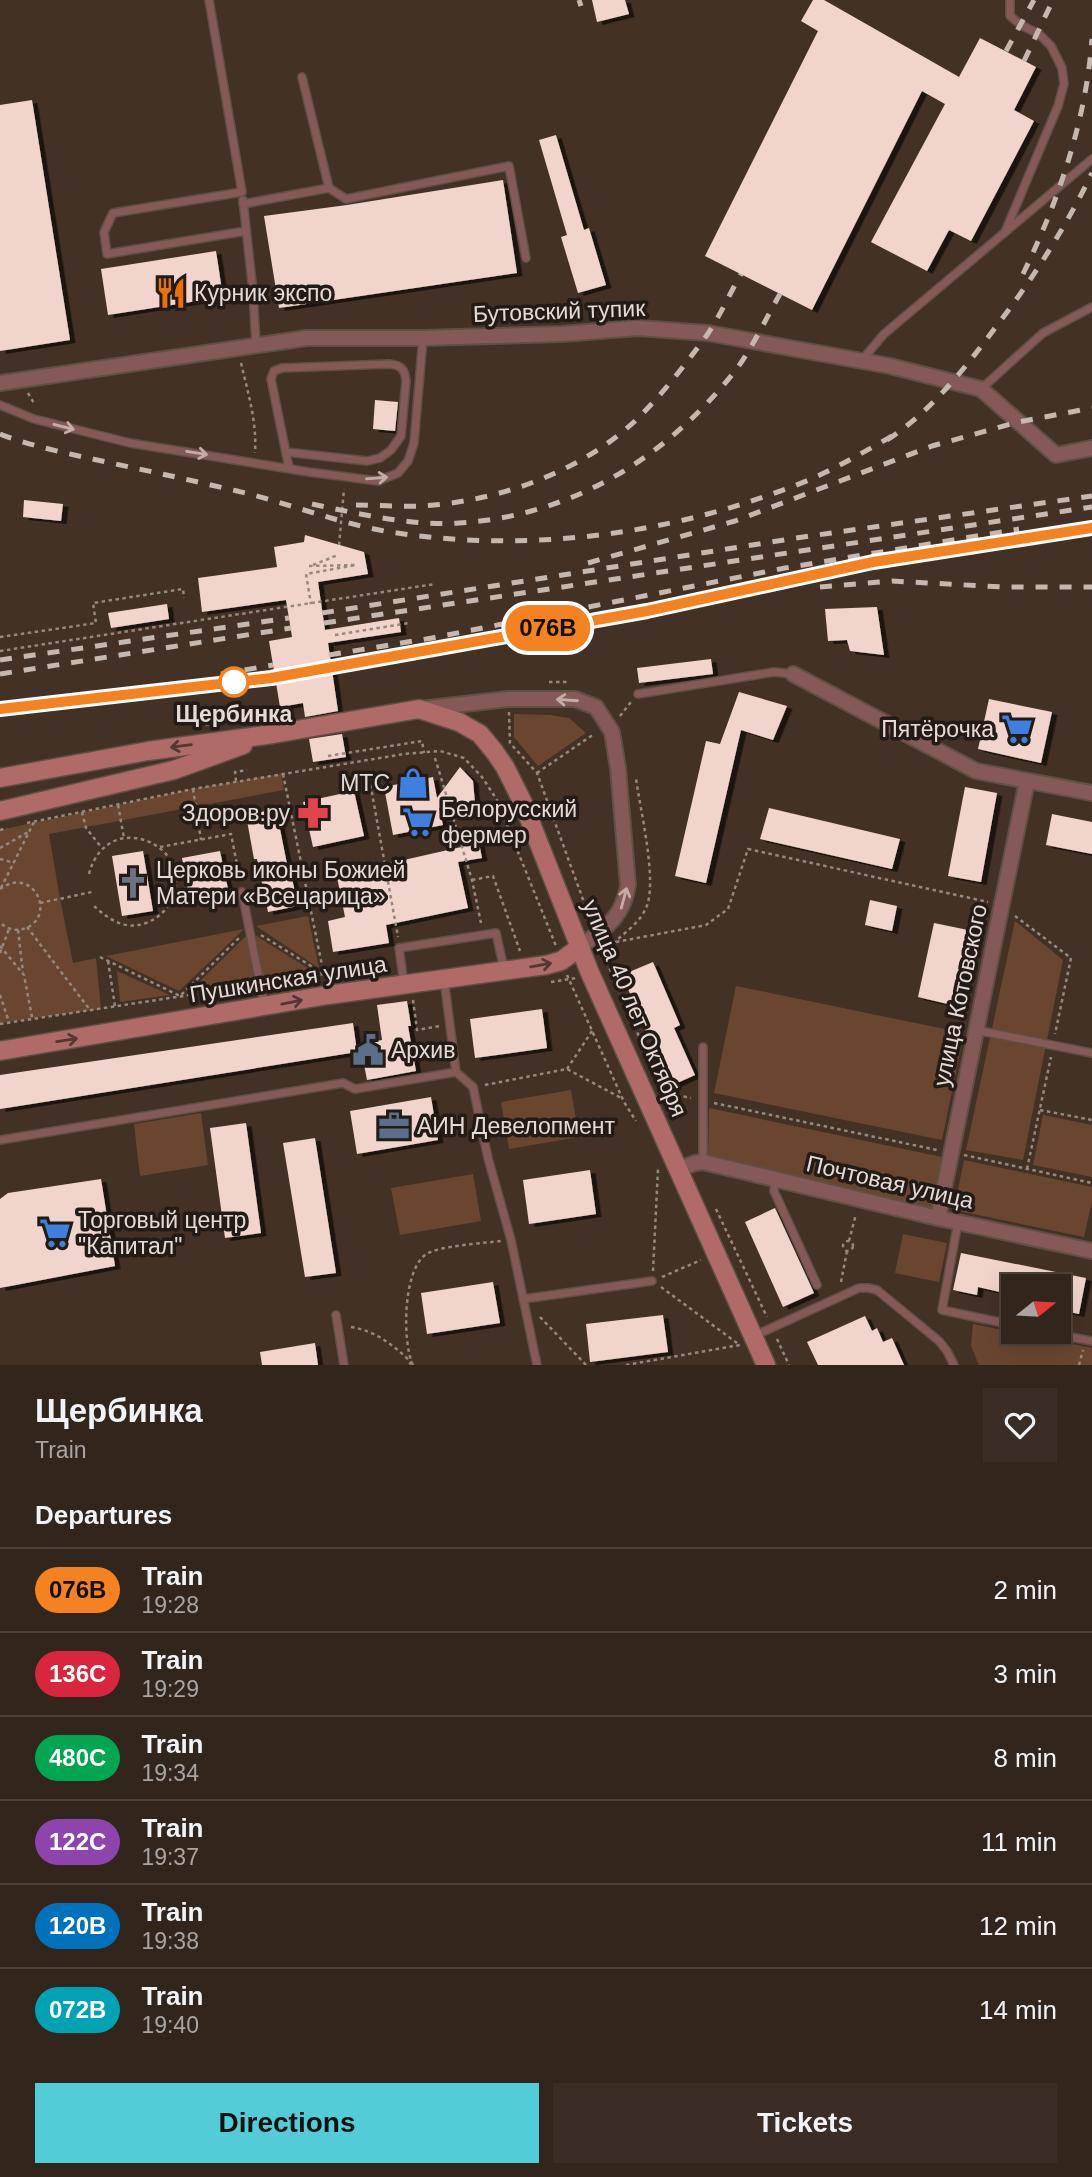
<!DOCTYPE html>
<meta charset="utf-8">
<style>
:root{--surface:#32251c;--page:#3a2d25;--text:#f1f3f6;--muted:#a8a5a3;--line:#4d423b;--accent:#52ccd6}
body{margin:0;font-family:Arial,sans-serif;background:var(--page);color:var(--text);height:100vh;display:flex;flex-direction:column;font-size:26px;white-space:nowrap}
*{box-sizing:border-box;margin:0}
p{font-size:23px;color:var(--muted)}
.icon{flex:none;width:38px;height:38px;fill:none;stroke:currentColor;stroke-width:2;stroke-linecap:round;stroke-linejoin:round}
.map{position:relative;height:1365px;overflow:hidden}
.side{display:flex;flex-direction:column;background:var(--surface);flex:1}
.side>*{flex:none}
.badge{padding:0 14px;border-radius:23px;font-size:24px;line-height:46px}
.needle{width:46px;rotate:72deg}
.tools{position:absolute;left:1001px;top:1274px;display:grid;gap:14px}
.tools a{display:grid;place-items:center;width:70px;height:70px;border-radius:0px;background:var(--surface);box-shadow:0 7px 28px #0002,0 0 0 2px var(--line);font-size:35px}
.map>.badge{position:absolute;translate:-50% -50%;box-shadow:0 0 0 4px #fff}
h2{padding:0 35px;font-size:26px;line-height:63px}
.round{display:grid;place-items:center;flex:none;width:74px;height:74px;border-radius:0px;background:var(--page)}
.summary{display:flex;align-items:center;justify-content:space-between;height:119px;padding:0 35px}
h1{font-size:33px;font-weight:700;line-height:52px}
.cta{display:flex;gap:14px;margin-top:auto;padding:14px 35px}
.cta a{flex:1;height:80px;border-radius:0px;background:var(--accent);color:#111;font-size:28px;font-weight:700;line-height:80px;text-align:center}
.cta a+a{background:var(--page);color:var(--text)}
ul{padding:0;list-style:none}
li{display:flex;align-items:center;gap:21px;height:84px;padding:0 35px;border-top:2px solid var(--line)}
li div{flex:1}
li b{display:block;font-size:26px}
li em{font-style:normal}
li .badge{min-width:77px;font-weight:700;text-align:center}
.map>svg:first-child{display:block}
</style>
<div class="map">
<svg width="1092" height="1365" viewBox="0 0 1092 1365">
<defs>
<filter id="shadow"><feDropShadow dx="5.5" dy="3" stdDeviation="0" flood-color="#0009"/></filter>
</defs>
<rect width="100%" height="100%" fill="#433126"/>
<g fill="#6a4630">
<path d="M 514,714 L 550,715 L 569,718 L 586,733 L 538,766 L 514,737 Z"/>
<path d="M 281,774 L 284,790 L 49,834 L 60,899 L 73,963 L 96,958 L 101,1009 L 0,1023 L 0,830 L 193,789 Z"/>
<path d="M 308,916 L 319,968 L 256,926 Z"/>
<path d="M 1015,921 L 1063,960 L 1023,1160 L 966,1150 Z"/>
<path d="M 244,929 L 179,991 L 106,956 Z"/>
<path d="M 250,932 L 314,972 L 188,993 Z"/>
<path d="M 117,971 L 170,995 L 120,1002 Z"/>
<path d="M 736,986 L 964,1033 L 942,1140 L 714,1093 Z"/>
<path d="M 571,1090 L 579,1137 L 509,1149 L 501,1102 Z"/>
<path d="M 709,1108 L 942,1157 L 933,1209 L 708,1159 Z"/>
<path d="M 201,1113 L 208,1165 L 140,1176 L 134,1124 Z"/>
<path d="M 1043,1115 L 1092,1125 L 1092,1177 L 1033,1165 Z"/>
<path d="M 964,1160 L 1092,1187 L 1092,1201 L 1084,1237 L 954,1210 Z"/>
<path d="M 473,1174 L 481,1221 L 400,1235 L 391,1188 Z"/>
<path d="M 903,1234 L 947,1243 L 939,1282 L 895,1273 Z"/>
<path d="M 973,1324 L 1092,1348 L 1092,1365 L 979,1365 L 971,1346 Z"/>
</g>
<g fill="#f1d5cd" filter="url(#shadow)">
<path d="M 592,0 L 625,0 L 629,14 L 597,22 Z"/>
<path d="M 813,0 L 824,0 L 959,77 L 980,38 L 1036,67 L 1014,110 L 1034,121 L 971,241 L 949,230 L 927,271 L 871,242 L 945,104 L 922,91 L 812,310 L 705,256 L 818,31 L 801,21 Z"/>
<path d="M 32,100 L 70,340 L 0,351 L 0,105 Z"/>
<path d="M 556,135 L 584,230 L 589,228 L 606,285 L 578,293 L 561,237 L 567,235 L 539,140 Z"/>
<path d="M 503,180 L 517,273 L 279,308 L 264,216 L 347,205 Z"/>
<path d="M 216,251 L 223,297 L 108,315 L 101,269 Z"/>
<path d="M 375,400 L 398,402 L 395,431 L 373,429 Z"/>
<path d="M 24,500 L 63,504 L 61,521 L 23,517 Z"/>
<path d="M 305,535 L 364,552 L 368,574 L 318,582 L 325,630 L 399,618 L 401,632 L 328,643 L 338,711 L 305,717 L 303,703 L 280,707 L 269,641 L 292,637 L 286,600 L 202,612 L 198,578 L 277,567 L 274,547 L 304,542 Z"/>
<path d="M 167,604 L 169,619 L 111,628 L 108,613 Z"/>
<path d="M 877,607 L 884,655 L 850,651 L 847,640 L 828,641 L 825,609 Z"/>
<path d="M 711,659 L 713,674 L 639,683 L 637,668 Z"/>
<path d="M 739,692 L 787,706 L 773,740 L 741,730 L 706,883 L 675,876 L 706,741 L 720,744 Z"/>
<path d="M 989,699 L 1052,712 L 1041,763 L 978,749 Z"/>
<path d="M 342,734 L 346,757 L 313,762 L 309,739 Z"/>
<path d="M 460,767 L 473,781 L 475,803 L 439,808 L 443,825 L 393,835 L 384,787 L 433,777 L 437,798 Z"/>
<path d="M 965,787 L 997,793 L 981,882 L 948,876 Z"/>
<path d="M 354,791 L 364,836 L 313,847 L 303,802 Z"/>
<path d="M 769,808 L 900,839 L 892,869 L 760,839 Z"/>
<path d="M 276,809 L 289,874 L 291,874 L 298,906 L 268,912 L 257,859 L 254,859 L 246,815 Z"/>
<path d="M 1052,814 L 1092,822 L 1092,854 L 1046,845 Z"/>
<path d="M 479,843 L 482,858 L 458,862 L 468,908 L 386,925 L 389,943 L 333,952 L 328,921 L 345,917 L 336,872 L 395,862 Z"/>
<path d="M 143,851 L 153,911 L 122,916 L 112,856 Z"/>
<path d="M 220,851 L 228,889 L 189,896 L 182,858 Z"/>
<path d="M 870,900 L 897,906 L 892,931 L 865,925 Z"/>
<path d="M 934,923 L 968,930 L 952,1005 L 918,997 Z"/>
<path d="M 653,962 L 680,1025 L 674,1028 L 695,1075 L 675,1084 L 654,1036 L 649,1038 L 622,975 Z"/>
<path d="M 407,1001 L 411,1026 L 408,1026 L 416,1071 L 367,1080 L 360,1044 L 382,1040 L 377,1005 Z"/>
<path d="M 542,1009 L 547,1048 L 475,1058 L 470,1019 Z"/>
<path d="M 353,1023 L 357,1052 L 0,1109 L 0,1075 Z"/>
<path d="M 431,1097 L 438,1140 L 357,1154 L 350,1111 Z"/>
<path d="M 246,1123 L 261,1233 L 225,1238 L 210,1128 Z"/>
<path d="M 315,1138 L 336,1273 L 305,1277 L 283,1143 Z"/>
<path d="M 590,1170 L 596,1214 L 529,1224 L 523,1180 Z"/>
<path d="M 101,1179 L 115,1266 L 0,1288 L 0,1199 L 8,1193 Z"/>
<path d="M 775,1208 L 814,1293 L 783,1307 L 745,1222 Z"/>
<path d="M 961,1253 L 1086,1278 L 1079,1314 L 1059,1310 L 1059,1286 L 1013,1286 L 1013,1295 L 978,1287 L 977,1295 L 953,1290 Z"/>
<path d="M 493,1282 L 500,1323 L 427,1334 L 421,1293 Z"/>
<path d="M 663,1315 L 668,1352 L 590,1362 L 586,1324 Z"/>
<path d="M 865,1316 L 872,1331 L 877,1328 L 883,1342 L 892,1338 L 904,1365 L 818,1365 L 807,1342 Z"/>
<path d="M 315,1343 L 318,1365 L 262,1365 L 260,1352 Z"/>
</g>
<g fill="none" stroke-linecap="round" stroke-linejoin="round">
<defs>
<g id="lane">
<path d="M 209,0 L 242,192 L 113,213 L 104,232 L 107,254 L 246,231"/>
<path d="M 329,188 L 346,199 L 509,166 L 526,258"/>
<path d="M 243,200 L 253,292 L 256,344"/>
<path d="M 243,204 L 329,188 L 302,77"/>
<path d="M 1005,232 L 1058,106 L 1064,84 L 1062,68 L 1051,46 L 1039,34 L 1021,25 L 1010,16 L 1010,0"/>
<path d="M 862,360 L 884,334 L 1092,159"/>
<path d="M 981,389 L 1043,333 L 1092,307"/>
<path d="M 0,405 L 34,419 L 130,443 L 309,472 L 378,481 L 398,473 L 408,461 L 414,443 L 423,338"/>
<path d="M 286,452 L 367,461 L 380,458 L 391,450 L 401,436 L 406,381 C 405,369 401,365 389,364 L 282,368 L 274,371 L 271,379 L 287,458 L 289,468"/>
<path d="M 638,694 L 774,672 L 793,674"/>
<path d="M 242,892 L 264,1004"/>
<path d="M 444,979 L 456,1072 L 473,1087 L 488,1158 L 511,1240 L 537,1365"/>
<path d="M 404,984 L 399,948 L 496,933 L 504,969"/>
<path d="M 976,1030 L 1092,1053"/>
<path d="M 703,1047 L 703,1162"/>
<path d="M 0,1140 L 343,1083 L 355,1089 L 456,1072"/>
<path d="M 775,1179 L 774,1191 L 817,1285"/>
<path d="M 958,1222 L 942,1310 L 1013,1325"/>
<path d="M 523,1299 L 652,1281"/>
<path d="M 336,1315 L 344,1365"/>
<path d="M 1046,1332 L 1092,1341"/>
<path d="M 754,1336 L 859,1288 L 868,1288 L 877,1290 L 939,1341 L 947,1351 L 954,1365"/>
</g>
<g id="street">
<path d="M 0,383 L 307,338 L 423,338 L 562,334 L 638,328 L 708,333 L 890,366 L 981,389 L 1056,455 L 1092,448"/>
<path d="M 793,674 L 976,771 L 1092,793"/>
<path d="M 420,709 L 508,699 L 575,699 L 596,707 L 612,732 L 618,768 L 628,885 C 623,918 605,928 580,947"/>
<path d="M 678,1170 L 695,1163 L 703,1162 L 938,1218 L 1092,1251"/>
<path d="M 938,1218 L 1027,781"/>
</g>
<g id="secondary">
<path d="M 0,778 L 148,751 L 273,734 L 419,709 L 459,722 L 480,734 L 494,751 L 505,767 L 523,803 L 590,973 L 766,1365"/>
<path d="M 0,811 L 174,770 L 243,745"/>
<path d="M 0,1051 L 328,995 L 546,965 L 561,961 L 580,947"/>
</g>
</defs>
<use href="#lane" stroke="#604f45" stroke-width="10"/>
<use href="#street" stroke="#604f45" stroke-width="18"/>
<use href="#secondary" stroke="#604f45" stroke-width="21"/>
<g stroke="#96887f" stroke-width="2.5" stroke-dasharray="3.5 3.5" stroke-linecap="butt">
<path d="M 241,363 C 248,393 257,422 255,453"/>
<path d="M 28,393 L 35,405"/>
<path d="M 339,545 L 344,489"/>
<path d="M 313,565 L 338,555"/>
<path d="M 309,566 L 356,565 L 306,574 L 311,604"/>
<path d="M 335,635 L 409,623"/>
<path d="M 0,637 L 96,623 L 93,603 L 183,589 L 184,598"/>
<path d="M 0,651 L 435,584"/>
<path d="M 549,682 L 567,682"/>
<path d="M 509,712 L 510,743 L 537,773 L 585,905 L 595,919"/>
<path d="M 620,716 L 631,702"/>
<path d="M 205,725 L 285,713 L 287,714"/>
<path d="M 328,756 L 422,741 L 424,753"/>
<path d="M 435,758 L 472,880 L 481,923"/>
<path d="M 368,771 L 398,937"/>
<path d="M 537,773 L 594,734"/>
<path d="M 283,774 L 325,980"/>
<path d="M 236,781 L 235,772 L 247,770"/>
<path d="M 193,789 L 201,840"/>
<path d="M 118,805 L 124,838"/>
<path d="M 82,812 L 86,828 L 102,848"/>
<path d="M 27,823 L 193,789 L 404,754 L 440,751 L 464,758 L 482,777 L 497,800 L 556,946"/>
<path d="M 0,830 L 7,828"/>
<path d="M 160,847 L 231,834 L 240,880"/>
<path d="M 0,848 L 30,831"/>
<path d="M 0,859 L 14,863"/>
<path d="M 89,874 C 107,805 200,846 170,902 C 165,912 157,919 146,923 C 125,931 108,919 93,905"/>
<path d="M 472,880 L 493,876 L 520,951"/>
<path d="M 1,888 L 34,822"/>
<path d="M 0,889 C 33,865 57,915 26,928 C 16,932 8,929 0,923"/>
<path d="M 40,903 L 92,892"/>
<path d="M 169,904 L 230,894"/>
<path d="M 1015,916 L 1071,958 L 1055,1034"/>
<path d="M 27,927 L 90,1010"/>
<path d="M 18,930 L 23,972"/>
<path d="M 261,935 L 324,974"/>
<path d="M 616,942 L 706,925 L 728,909 L 748,849 L 988,902"/>
<path d="M 613,943 C 625,933 640,922 646,908 C 658,883 640,808 636,779"/>
<path d="M 613,943 L 608,949 L 606,960 L 650,1062"/>
<path d="M 0,946 L 24,975 L 32,1017"/>
<path d="M 0,953 L 9,929"/>
<path d="M 100,957 L 180,996 L 240,937"/>
<path d="M 108,961 L 115,1006"/>
<path d="M 567,975 L 624,1102 L 636,1121"/>
<path d="M 272,982 L 324,974"/>
<path d="M 551,982 L 576,978"/>
<path d="M 0,995 L 9,1022"/>
<path d="M 413,1000 L 417,1030 L 440,1026"/>
<path d="M 0,1024 L 248,986"/>
<path d="M 567,1069 L 592,1031"/>
<path d="M 485,1085 L 567,1069 L 623,1099"/>
<path d="M 663,1092 L 691,1098"/>
<path d="M 714,1103 L 937,1150"/>
<path d="M 1040,1110 L 1092,1120"/>
<path d="M 964,1155 L 1092,1183"/>
<path d="M 1027,1169 L 1051,1057"/>
<path d="M 716,1209 L 767,1317"/>
<circle cx="848" cy="1246" r="5"/>
<path d="M 849,1241 L 856,1214"/>
<path d="M 653,1271 L 658,1169"/>
<path d="M 662,1277 L 701,1260"/>
<path d="M 841,1282 L 847,1251"/>
<path d="M 661,1287 L 737,1343"/>
<path d="M 540,1317 L 586,1365"/>
<path d="M 351,1327 C 376,1331 393,1345 411,1362 L 409,1365"/>
<path d="M 777,1339 L 789,1365"/>
<path d="M 413,1365 C 402,1342 403,1272 425,1255 C 436,1246 485,1243 501,1241"/>
<path d="M 626,1365 L 740,1345"/>
<path d="M 1079,1365 L 1083,1350"/>
</g>
<use href="#lane" stroke="#855957" stroke-width="7"/>
<use href="#street" stroke="#855957" stroke-width="14"/>
<use href="#secondary" stroke="#b06b69" stroke-width="18"/>
<g stroke="#c5b8b1" stroke-width="5" stroke-dasharray="12 12" stroke-linecap="butt">
<path d="M 579,0 L 581,6"/>
<path d="M 1006,51 L 1034,0"/>
<path d="M 1024,61 L 1053,0"/>
<path d="M 1023,274 C 1059,200 1086,120 1092,39"/>
<path d="M 0,434 C 31,446 65,453 97,460 C 144,470 190,480 237,491 C 288,503 337,523 390,532 C 524,553 664,536 791,487 C 827,474 860,454 894,435"/>
<path d="M 887,440 C 930,412 962,372 992,332 C 1030,283 1065,229 1092,173"/>
<path d="M 312,504 C 360,514 410,526 459,523 C 572,516 666,458 735,371 C 752,349 766,318 780,294"/>
<path d="M 356,505 C 377,505 399,507 420,506 C 496,502 579,473 635,421 C 662,395 685,365 707,335 C 720,316 730,293 741,274"/>
<path d="M 1002,542 L 1092,528"/>
<path d="M 588,563 L 735,521 L 932,446 L 1018,422 L 1092,408"/>
<path d="M 820,587 L 892,581 L 1003,587 L 1092,587"/>
<path d="M 322,613 L 803,537 L 1092,496"/>
<path d="M 324,623 L 1092,507"/>
<path d="M 329,655 L 432,638 L 785,568 L 1019,529"/>
<path d="M 0,660 L 289,618"/>
<path d="M 331,667 L 647,611 L 853,566"/>
<path d="M 0,674 L 291,628"/>
<path d="M 221,674 L 273,665"/>
<path d="M 0,709 L 275,677"/>
</g>
</g>
<defs><path id="oneway-shaft" d="M-6 0H5M1.5-3L5.5 0L1.5 3" fill="none" stroke-width="1.6" stroke-linecap="round" stroke-linejoin="round" transform="scale(1.75)"/></defs>
<g stroke="#c4ada8">
<use href="#oneway-shaft" transform="translate(64 427) rotate(14)"/>
<use href="#oneway-shaft" transform="translate(197 453) rotate(9)"/>
<use href="#oneway-shaft" transform="translate(377 478) rotate(-5)"/>
<use href="#oneway-shaft" transform="translate(567 700) rotate(-176)"/>
<use href="#oneway-shaft" transform="translate(624 898) rotate(-75)"/>
</g>
<g stroke="#543733">
<use href="#oneway-shaft" transform="translate(181 746) rotate(172)"/>
<use href="#oneway-shaft" transform="translate(541 965) rotate(-10)"/>
<use href="#oneway-shaft" transform="translate(292 1002) rotate(-11)"/>
<use href="#oneway-shaft" transform="translate(67 1040) rotate(-9)"/>
</g>
<g fill="none" stroke-linecap="round" stroke-linejoin="round">
<defs>
<path id="line" d="M 0,709 L 271,678 L 647,611 L 873,562 L 1092,528"/>
</defs>
<use href="#line" stroke="#fff" stroke-width="16"/>
<use href="#line" stroke="#f58220" stroke-width="10"/>
</g>
<defs>
<symbol id="restaurant-bare" viewBox="-9 -9 18 18"><path d="M-5-6h1v4h1v-4h1v4h1v-4h1v5L-1.5 .5V6h-2V.5L-5-1ZM5-6V6H3V1.5H1.5Q1.5-4 5-6Z" fill="#e8710a" stroke="#231b16" stroke-width="2.5" paint-order="stroke"/></symbol>
<symbol id="supermarket-bare" viewBox="-9 -9 18 18"><path d="M-6-5.5h2.5l.6 2H6L4.5 2H-2.5L-4.4-4H-6ZM-1.5 3.2a1.3 1.3 0 1 0 .1 0ZM3 3.2a1.3 1.3 0 1 0 .1 0Z" fill="#3f7fe0" stroke="#231b16" stroke-width="2.5" paint-order="stroke"/></symbol>
<symbol id="shop-bare" viewBox="-9 -9 18 18"><path d="M-5-2.5h2.3a2.7 3.5 0 0 1 5.4 0H5L5.5 6h-11ZM-1.5-2.5h3a1.5 2.3 0 0 0-3 0Z" fill="#3f7fe0" stroke="#231b16" stroke-width="2.5" paint-order="stroke"/></symbol>
<symbol id="pharmacy-bare" viewBox="-9 -9 18 18"><path d="M-2-6h4v4h4v4h-4v4h-4v-4h-4v-4h4Z" fill="#e0444e" stroke="#231b16" stroke-width="2.5" paint-order="stroke"/></symbol>
<symbol id="church-bare" viewBox="-9 -9 18 18"><path d="M-1.2-6h2.4v3.5h3.3v2.4h-3.3V6h-2.4V-.1h-3.3v-2.4h3.3Z" fill="#6b7280" stroke="#231b16" stroke-width="2.5" paint-order="stroke"/></symbol>
<symbol id="civic-bare" viewBox="-9 -9 18 18"><path d="M-.6-6.5H3V-4.5H.6V-3L4-1V1h2V6H-6V1h2V-1L-.6-3ZM-1.2 2.5V6h2.4V2.5Z" fill="#5c6f8a" stroke="#231b16" stroke-width="2.5" paint-order="stroke"/></symbol>
<symbol id="office-bare" viewBox="-9 -9 18 18"><path d="M-6-3h4V-5.5h4V-3h4V5H-6ZM-1-4.5V-3h2v-1.5ZM-6 0V1H6V0Z" fill="#5c6f8a" stroke="#231b16" stroke-width="2.5" paint-order="stroke"/></symbol>
</defs>
<g fill-rule="evenodd">
<use href="#restaurant-bare" x="149" y="271" width="44" height="44"/>
<use href="#supermarket-bare" x="995" y="707" width="44" height="44"/>
<use href="#shop-bare" x="391" y="761" width="44" height="44"/>
<use href="#pharmacy-bare" x="291" y="791" width="44" height="44"/>
<use href="#supermarket-bare" x="396" y="800" width="44" height="44"/>
<use href="#church-bare" x="111" y="861" width="44" height="44"/>
<use href="#civic-bare" x="346" y="1028" width="44" height="44"/>
<use href="#office-bare" x="372" y="1104" width="44" height="44"/>
<use href="#supermarket-bare" x="33" y="1211" width="44" height="44"/>
</g>
<circle fill="#fff" stroke="#f58220" stroke-width="3.5" cx="234" cy="682" r="14"/>
<g text-anchor="middle" dominant-baseline="central" stroke-width="7" stroke-linejoin="round" paint-order="stroke">
<g font-size="23" fill="#e6dad4" stroke="#231b16" text-anchor="start">
<text x="194" y="293">Курник экспо</text>
<text x="994" y="729" text-anchor="end">Пятёрочка</text>
<text x="390" y="783" text-anchor="end">МТС</text>
<text x="441" y="809">Белорусский<tspan x="441" dy="26">фермер</tspan></text>
<text x="290" y="813" text-anchor="end">Здоров.ру</text>
<text x="156" y="870">Церковь иконы Божией<tspan x="156" dy="26">Матери «Всецарица»</tspan></text>
<text x="391" y="1050">Архив</text>
<text x="417" y="1126">АИН Девелопмент</text>
<text x="78" y="1220">Торговый центр<tspan x="78" dy="26">"Капитал"</tspan></text>
</g>
<g font-size="23" fill="#e6dad4" stroke="#231b16">
<text transform="translate(559 311) rotate(-2)">Бутовский тупик</text>
<text transform="translate(288 979) rotate(-9)">Пушкинская улица</text>
<text transform="translate(960 995) rotate(-78)">улица Котовского</text>
<text transform="translate(635 1008) rotate(67)">улица 40 лет Октября</text>
<text transform="translate(890 1182) rotate(13)">Почтовая улица</text>
</g>
<g font-size="23" font-weight="bold" fill="#e6dad4" stroke="#231b16">
<text x="234" y="714">Щербинка</text>
</g>
</g>
</svg>
<div class="tools">
<a><svg class="needle" viewBox="-14 -14 28 28"><path d="M0-13l5 13h-10z" fill="#e53935"/><path d="M0 13l5-13h-10z" fill="#a8a5a3"/></svg></a>
</div>
<b class="badge" style="left:548px;top:628px;background:#f58220;color:#111">076В</b>
</div>
<section class="side">
<div class="summary"><div><h1>Щербинка</h1><p>Train</p></div><a class="round"><svg class="icon" aria-label="heart" viewBox="0 0 24 24"><path d="M12 20l-8-8c-3-5 5-10 8-4 3-6 11-1 8 4z"/></svg></a></div>
<h2>Departures</h2>
<ul>
<li><span class="badge" style="background:#f58220;color:#111">076В</span><div><b>Train</b><p>19:28</p></div><em>2 min</em></li>
<li><span class="badge" style="background:#d7263d;color:#fff">136С</span><div><b>Train</b><p>19:29</p></div><em>3 min</em></li>
<li><span class="badge" style="background:#00a651;color:#fff">480С</span><div><b>Train</b><p>19:34</p></div><em>8 min</em></li>
<li><span class="badge" style="background:#8e44ad;color:#fff">122С</span><div><b>Train</b><p>19:37</p></div><em>11 min</em></li>
<li><span class="badge" style="background:#0072bc;color:#fff">120В</span><div><b>Train</b><p>19:38</p></div><em>12 min</em></li>
<li><span class="badge" style="background:#00a3b4;color:#fff">072В</span><div><b>Train</b><p>19:40</p></div><em>14 min</em></li>
</ul>
<div class="cta"><a>Directions</a><a>Tickets</a></div>
</section>
